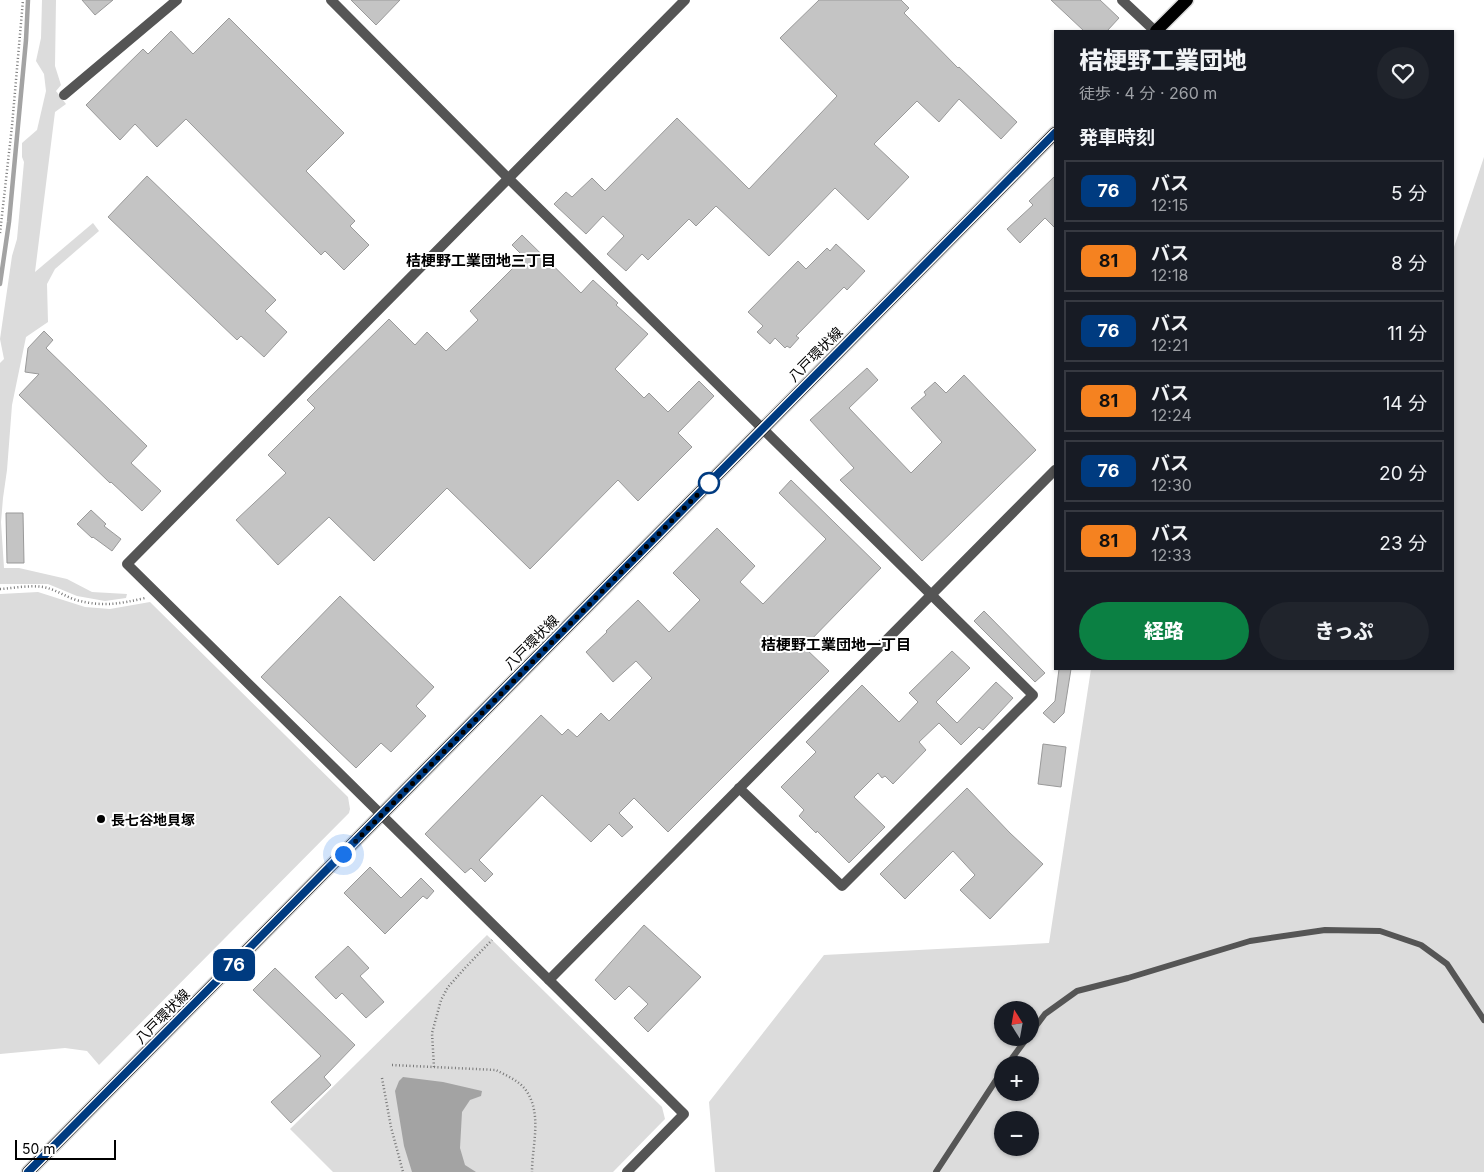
<!DOCTYPE html>
<html lang="ja">
<meta charset="utf-8">
<style>
:root{--surface:#171b24;--page:#20242c;--text:#f1f3f6;--muted:#9ea1a6;--line:#363941;--accent:#0b8043}
body{margin:0;font-family:Inter,"Noto Sans JP",sans-serif;background:var(--page);color:var(--text);height:100vh;display:flex;flex-direction:column;font-size:19px;white-space:nowrap}
*{box-sizing:border-box;margin:0}
p{font-size:16px;color:var(--muted)}
.icon{flex:none;width:28px;height:28px;fill:none;stroke:currentColor;stroke-width:2;stroke-linecap:round;stroke-linejoin:round}
.map{position:relative;flex:1;overflow:hidden}
.side{position:absolute;left:1054px;top:30px;width:400px;height:640px;display:flex;flex-direction:column;background:var(--surface);border-radius:0px;box-shadow:0 1px 4px #0004}
.side>*{flex:none}
.badge{padding:0 10px;border-radius:8px;font-size:18px;line-height:32px}
.needle{width:32px;rotate:349deg}
.controls{position:absolute;left:994px;top:1001px;display:grid;gap:10px}
.controls a{display:grid;place-items:center;width:45px;height:45px;border-radius:50%;background:var(--surface);box-shadow:0 1px 4px #0004;font-size:25px}
.scale{position:absolute;left:15px;bottom:12px;width:101px;box-sizing:border-box;padding-left:5px;border:2px solid #000;border-top:0;font-size:14px;line-height:18px;white-space:nowrap;color:#000;-webkit-text-stroke:4px #fff;paint-order:stroke}
.you{position:absolute;width:25px;height:25px;margin:-12px;border:4px solid #fff;border-radius:50%;background:#1a73e8;box-shadow:0 0 0 8px #1a73e833}
.map>.badge{position:absolute;translate:-50% -50%;box-shadow:0 0 0 2px #fff}
h2{padding:0 25px;font-size:19px;line-height:45px}
.round{display:grid;place-items:center;flex:none;width:52px;height:52px;border-radius:26px;background:var(--page)}
.overview{display:flex;align-items:center;justify-content:space-between;height:85px;padding:0 25px}
h1{font-size:24px;font-weight:800;line-height:38px}
.cta{display:flex;gap:10px;margin-top:auto;padding:10px 25px}
.cta a{flex:1;height:58px;border-radius:30px;background:var(--accent);color:#fff;font-size:20px;font-weight:800;line-height:58px;text-align:center}
.cta a+a{background:var(--page);color:var(--text)}
ul{padding:0;list-style:none}
li{display:flex;align-items:center;gap:15px;height:62px;margin:0 10px 8px;padding:0 15px;border:2px solid var(--line);border-radius:0px}
li div{flex:1}
li b{display:block;font-size:19px}
li em{font-style:normal}
li .badge{min-width:55px;font-weight:700;text-align:center}
.map>svg:first-child{display:block}
</style>
<div class="map">
<svg width="1484" height="1172" viewBox="0 0 1484 1172">
<rect width="100%" height="100%" fill="#fff"/>
<g fill="#dcdcdc" fill-rule="evenodd">
<path d="M 42,0 L 56,0 L 55,66 L 61,85 L 56,91 L 66,104 L 55,112 L 35,272 L 93,223 L 99,231 L 55,269 L 47,284 L 48,322 L 26,337 L 12,405 L 7,470 L 3,498 L 1,522 L 4,568 L 19,568 L 67,579 L 92,592 L 127,594 L 126,598 L 105,601 L 77,596 L 48,584 L 0,584 L 0,363 L 4,359 L 0,339 L 12,256 L 17,239 L 24,162 L 22,157 L 22,143 L 37,130 L 46,91 L 44,74 L 36,61 L 41,38 Z"/>
<path d="M 1484,157 L 1484,1172 L 715,1172 L 709,1102 L 824,955 L 1049,943 L 1091,669 L 1452,669 L 1453,250 ZM 1002,1010 L 1030,1010 L 1030,1038 L 1002,1038 ZM 1002,1065 L 1030,1065 L 1030,1092 L 1002,1092 ZM 1002,1120 L 1030,1120 L 1030,1148 L 1002,1148 Z"/>
<path d="M 38,592 L 85,607 L 110,609 L 150,602 L 348,797 L 350,809 L 349,813 L 99,1065 L 87,1051 L 65,1048 L 0,1054 L 0,594 Z"/>
<path d="M 487,935 L 662,1107 L 665,1119 L 613,1172 L 333,1172 L 290,1129 Z"/>
</g>
<path fill="#a3a3a3" d="M 403,1077 L 443,1082 L 482,1091 L 481,1096 L 470,1100 L 462,1112 L 460,1148 L 465,1165 L 476,1172 L 412,1172 L 404,1146 L 395,1091 L 399,1081 Z"/>
<g fill="none" stroke-linecap="round" stroke-linejoin="round">
<path stroke="#a3a3a3" stroke-width="4.5" d="M 0,284 L 9,222 L 26,40 L 28,0"/>
</g>
<g fill="#c4c4c4" stroke="#999">
<path d="M 82,0 L 113,0 L 95,15 Z"/>
<path d="M 351,0 L 400,0 L 376,25 Z"/>
<path d="M 819,0 L 901,0 L 909,8 L 904,13 L 958,68 L 959,67 L 1017,122 L 1001,139 L 959,99 L 939,122 L 917,101 L 874,144 L 909,177 L 868,220 L 835,188 L 769,256 L 716,206 L 696,226 L 689,219 L 648,260 L 642,254 L 626,271 L 607,254 L 624,236 L 603,216 L 586,234 L 554,204 L 566,192 L 572,197 L 592,178 L 605,191 L 677,118 L 749,189 L 837,96 L 780,38 Z"/>
<path d="M 1051,0 L 1100,0 L 1119,18 L 1107,31 L 1084,31 Z"/>
<path d="M 229,18 L 344,133 L 306,171 L 355,221 L 350,226 L 369,245 L 344,270 L 325,251 L 321,255 L 186,119 L 157,147 L 135,124 L 120,140 L 86,105 L 143,49 L 148,54 L 171,31 L 193,54 Z"/>
<path d="M 147,176 L 276,300 L 265,311 L 287,332 L 264,357 L 241,336 L 237,340 L 108,217 Z"/>
<path d="M 1055,176 L 1055,228 L 1045,218 L 1020,243 L 1007,229 L 1033,205 L 1029,201 Z"/>
<path d="M 522,235 L 581,293 L 593,280 L 618,303 L 616,305 L 648,334 L 615,369 L 644,398 L 649,393 L 668,412 L 699,381 L 714,396 L 678,433 L 692,447 L 638,501 L 618,480 L 530,569 L 447,488 L 374,561 L 329,517 L 278,565 L 236,520 L 286,473 L 268,455 L 315,408 L 307,400 L 389,319 L 415,345 L 427,332 L 446,351 L 478,320 L 470,311 L 524,257 L 512,245 Z"/>
<path d="M 836,244 L 865,271 L 847,290 L 844,287 L 796,336 L 799,338 L 790,348 L 787,346 L 785,348 L 775,338 L 770,344 L 757,332 L 763,326 L 748,312 L 798,261 L 806,269 L 827,248 L 830,251 Z"/>
<path d="M 44,331 L 53,340 L 46,348 L 147,446 L 131,463 L 161,491 L 142,511 L 111,482 L 110,483 L 19,395 L 39,374 L 25,372 L 28,348 Z"/>
<path d="M 867,368 L 878,380 L 849,408 L 911,473 L 942,442 L 911,408 L 926,395 L 924,392 L 935,382 L 946,393 L 964,375 L 1036,450 L 922,561 L 840,480 L 854,468 L 810,420 Z"/>
<path d="M 791,480 L 881,568 L 804,647 L 829,671 L 668,832 L 634,798 L 619,813 L 633,827 L 622,837 L 609,824 L 591,842 L 542,795 L 479,860 L 493,874 L 485,882 L 471,868 L 465,873 L 425,834 L 541,715 L 562,735 L 568,729 L 577,737 L 601,713 L 609,721 L 652,678 L 636,661 L 613,682 L 586,652 L 607,632 L 606,631 L 638,600 L 669,632 L 700,600 L 673,573 L 717,528 L 755,566 L 740,582 L 763,604 L 826,539 L 779,493 Z"/>
<path d="M 91,510 L 106,524 L 104,526 L 121,539 L 112,551 L 93,537 L 92,538 L 77,524 Z"/>
<path d="M 6,513 L 23,513 L 24,563 L 7,563 Z"/>
<path d="M 340,596 L 434,687 L 416,706 L 426,716 L 391,752 L 381,743 L 356,768 L 261,677 Z"/>
<path d="M 984,611 L 1045,673 L 1035,682 L 974,621 Z"/>
<path d="M 952,651 L 970,668 L 936,702 L 957,723 L 996,682 L 1013,698 L 983,730 L 979,727 L 961,745 L 939,723 L 919,742 L 926,750 L 893,784 L 885,776 L 882,778 L 878,773 L 854,797 L 885,827 L 849,863 L 817,831 L 816,833 L 799,816 L 804,810 L 781,787 L 816,752 L 806,742 L 862,685 L 899,722 L 918,702 L 909,693 Z"/>
<path d="M 1059,669 L 1071,669 L 1064,713 L 1054,723 L 1043,713 L 1055,701 Z"/>
<path d="M 1043,744 L 1066,747 L 1061,787 L 1038,784 Z"/>
<path d="M 967,788 L 1010,833 L 1043,864 L 990,919 L 960,890 L 975,875 L 953,851 L 905,899 L 880,874 Z"/>
<path d="M 370,867 L 401,898 L 421,878 L 434,891 L 427,899 L 423,896 L 385,934 L 344,893 Z"/>
<path d="M 644,925 L 701,977 L 648,1032 L 634,1018 L 648,1004 L 629,986 L 615,1000 L 595,980 Z"/>
<path d="M 348,946 L 369,968 L 360,976 L 384,1002 L 366,1018 L 342,993 L 336,999 L 315,977 Z"/>
<path d="M 275,968 L 355,1045 L 324,1077 L 331,1085 L 291,1123 L 271,1102 L 321,1056 L 253,990 Z"/>
</g>
<g fill="none" stroke-linecap="round" stroke-linejoin="round">
<defs>
<g id="primary">
<path d="M 1156,31 L 1187,0"/>
<path d="M 28,1172 L 1055,133"/>
</g>
</defs>
<use href="#primary" stroke="#dbdbdb" stroke-width="15"/>
<g stroke="#777" stroke-width="2.5" stroke-dasharray="1 2.5" stroke-linecap="butt">
<path d="M 0,233 L 12,126 L 23,0"/>
<path d="M 0,589 C 14,588 29,585 43,587 C 55,589 64,596 76,600 C 102,607 119,604 145,598"/>
<path d="M 392,1065 L 496,1070 C 505,1075 518,1080 525,1089 C 543,1113 532,1145 532,1172"/>
<path d="M 434,1067 L 432,1033 L 441,1000 L 448,987 L 465,968 L 492,940"/>
<path d="M 382,1078 L 391,1127 L 403,1172"/>
</g>
<g stroke="#555" stroke-width="6">
<path d="M 1030,1034 L 1045,1014 L 1077,991 L 1128,978 L 1250,941 L 1325,930 L 1380,931 L 1421,945 L 1447,964 L 1484,1020"/>
<path d="M 1007,1065 L 1027,1038"/>
<path d="M 936,1172 L 1002,1071"/>
</g>
<g stroke="#555" stroke-width="10">
<path d="M 331,0 L 508,178 L 1033,695 L 842,886 L 739,788"/>
<path d="M 1122,0 L 1155,31"/>
<path d="M 64,95 L 177,0"/>
<path d="M 549,980 L 1055,470"/>
<path d="M 627,1172 L 684,1114 L 549,980 L 127,564 L 685,0"/>
</g>
<use href="#primary" stroke="#000" stroke-width="12"/>
</g>
<g fill="none" stroke-linecap="round" stroke-linejoin="round">
<defs>
<path id="line" d="M 28,1172 L 1055,133"/>
</defs>
<use href="#line" stroke="#fff" stroke-width="11"/>
<use href="#line" stroke="#003b80" stroke-width="8"/>
<path stroke="#000" stroke-width="5" stroke-dasharray="0 9" d="M 343,854 L 709,483"/>
</g>
<circle fill="#fff" stroke="#003b80" stroke-width="2.5" cx="709" cy="483" r="10"/>
<circle fill="#000" stroke="#fff" stroke-width="2" cx="101" cy="819" r="5"/>
<g text-anchor="middle" dominant-baseline="central" stroke-width="4" stroke-linejoin="round" paint-order="stroke">
<g font-size="14" fill="#000" stroke="#fff">
<text transform="translate(815 354) rotate(-45)">八戸環状線</text>
<text transform="translate(531 642) rotate(-45)">八戸環状線</text>
<text transform="translate(162 1016) rotate(-45)">八戸環状線</text>
</g>
<g font-size="14" font-weight="bold" fill="#000" stroke="#fff" text-anchor="start">
<text x="111" y="819">長七谷地貝塚</text>
</g>
<g font-size="15" font-weight="bold" fill="#000" stroke="#fff">
<text x="481" y="260">桔梗野工業団地三丁目</text>
<text x="836" y="644">桔梗野工業団地一丁目</text>
</g>
</g>
</svg>
<div class="controls">
<a><svg class="needle" viewBox="-14 -14 28 28"><path d="M0-13l5 13h-10z" fill="#e53935"/><path d="M0 13l5-13h-10z" fill="#9ea1a6"/></svg></a>
<a>+</a>
<a>−</a>
</div>
<div class="scale">50 m</div>
<div class="you" style="left:343px;top:854px"></div>
<b class="badge" style="left:234px;top:965px;background:#003b80;color:#fff">76</b>
<section class="side">
<div class="overview"><div><h1>桔梗野工業団地</h1><p>徒歩 · 4 分 · 260 m</p></div><a class="round"><svg class="icon" aria-label="heart" viewBox="0 0 24 24"><path d="M12 20l-8-8c-3-5 5-10 8-4 3-6 11-1 8 4z"/></svg></a></div>
<h2>発車時刻</h2>
<ul>
<li><span class="badge" style="background:#003b80;color:#fff">76</span><div><b>バス</b><p>12:15</p></div><em>5 分</em></li>
<li><span class="badge" style="background:#f58220;color:#111">81</span><div><b>バス</b><p>12:18</p></div><em>8 分</em></li>
<li><span class="badge" style="background:#003b80;color:#fff">76</span><div><b>バス</b><p>12:21</p></div><em>11 分</em></li>
<li><span class="badge" style="background:#f58220;color:#111">81</span><div><b>バス</b><p>12:24</p></div><em>14 分</em></li>
<li><span class="badge" style="background:#003b80;color:#fff">76</span><div><b>バス</b><p>12:30</p></div><em>20 分</em></li>
<li><span class="badge" style="background:#f58220;color:#111">81</span><div><b>バス</b><p>12:33</p></div><em>23 分</em></li>
</ul>
<div class="cta"><a>経路</a><a>きっぷ</a></div>
</section>
</div>
